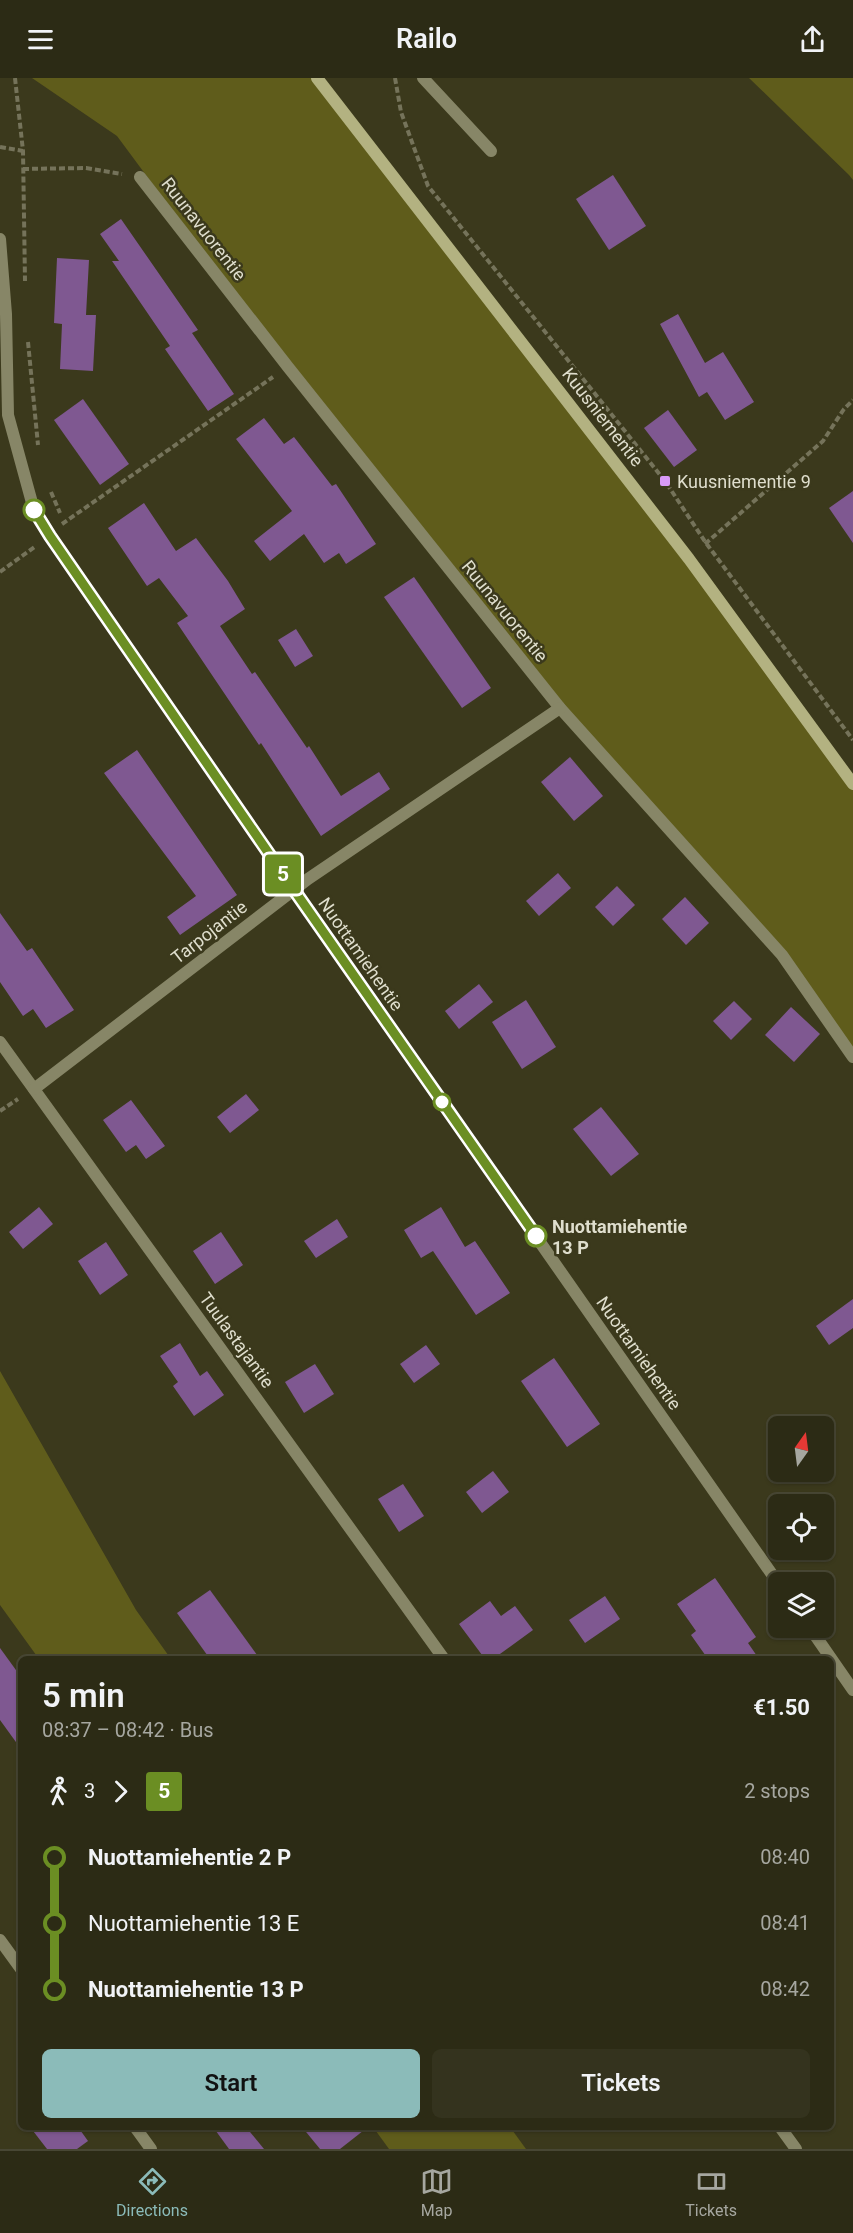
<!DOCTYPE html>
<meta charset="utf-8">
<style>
:root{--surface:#2c2b15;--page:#34331e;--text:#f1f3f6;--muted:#a6a7a0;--line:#484734;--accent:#8bbbb9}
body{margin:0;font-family:Roboto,sans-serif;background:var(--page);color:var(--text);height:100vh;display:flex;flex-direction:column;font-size:22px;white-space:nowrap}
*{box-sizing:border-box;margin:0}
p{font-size:20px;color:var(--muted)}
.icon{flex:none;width:33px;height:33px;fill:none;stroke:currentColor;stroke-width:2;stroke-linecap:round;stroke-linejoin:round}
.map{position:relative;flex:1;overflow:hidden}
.drawer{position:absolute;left:18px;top:1578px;width:816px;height:474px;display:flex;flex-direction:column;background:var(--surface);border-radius:9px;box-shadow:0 2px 4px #0004,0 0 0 2px var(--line)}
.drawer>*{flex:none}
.badge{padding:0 12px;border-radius:4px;font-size:21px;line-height:39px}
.needle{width:39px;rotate:14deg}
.fabs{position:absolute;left:768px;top:1338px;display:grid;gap:12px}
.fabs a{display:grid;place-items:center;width:66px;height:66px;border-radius:9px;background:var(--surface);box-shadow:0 2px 4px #0004,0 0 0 2px var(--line);font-size:30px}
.map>.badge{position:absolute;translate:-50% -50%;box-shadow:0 0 0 3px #fff}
.legs{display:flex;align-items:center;gap:9px;height:66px;padding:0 24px;font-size:20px}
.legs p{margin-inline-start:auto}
.head{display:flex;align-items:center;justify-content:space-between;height:102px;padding:0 24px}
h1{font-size:33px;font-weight:600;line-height:45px}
.cta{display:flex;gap:12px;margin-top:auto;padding:12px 24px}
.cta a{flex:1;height:69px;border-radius:9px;background:var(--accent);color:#111;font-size:24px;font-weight:600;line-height:69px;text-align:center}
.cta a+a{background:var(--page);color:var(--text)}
ul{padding:0 24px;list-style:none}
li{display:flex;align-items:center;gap:21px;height:66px;font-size:22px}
li i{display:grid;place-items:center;width:9px;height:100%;margin:0 8px;background:currentColor}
li i::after{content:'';width:15px;height:15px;margin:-8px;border:4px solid;border-radius:50%;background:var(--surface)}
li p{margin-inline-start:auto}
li:first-child i{background:linear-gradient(#0000 50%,currentColor 0)}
li:last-child i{background:linear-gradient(currentColor 50%,#0000 0)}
header{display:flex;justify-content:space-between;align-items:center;height:78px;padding:0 24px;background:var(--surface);font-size:27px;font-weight:600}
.dock{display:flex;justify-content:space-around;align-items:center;height:84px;border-top:2px solid var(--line);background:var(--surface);font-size:16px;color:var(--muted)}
.dock a{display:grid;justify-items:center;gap:3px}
.dock .on{color:var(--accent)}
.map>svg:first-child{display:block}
</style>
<header><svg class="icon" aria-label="menu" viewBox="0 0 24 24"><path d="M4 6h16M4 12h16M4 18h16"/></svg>Railo<svg class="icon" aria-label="share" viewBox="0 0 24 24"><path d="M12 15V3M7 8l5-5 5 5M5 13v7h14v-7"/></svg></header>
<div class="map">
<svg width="853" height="2071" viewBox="0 0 853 2071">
<rect width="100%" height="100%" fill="#3b391c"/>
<g fill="#5f5c1b">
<path d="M 32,0 L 317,0 L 853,706 L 853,979 L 782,877 L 560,630 L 288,289 L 117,58 Z"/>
<path d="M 749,0 L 853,0 L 853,102 L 849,97 Z"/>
<path d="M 0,1293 L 136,1532 L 171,1581 L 39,1581 L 0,1527 Z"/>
<path d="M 373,2049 L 510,2049 L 526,2071 L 389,2071 Z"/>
</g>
<g fill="#7f5891">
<path d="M 613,97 L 646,148 L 609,172 L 576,121 Z"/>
<path d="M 121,141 L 198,252 L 192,255 L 234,316 L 208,333 L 165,271 L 170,268 L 112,183 L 119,183 L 100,156 Z"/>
<path d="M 57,180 L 89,182 L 86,237 L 96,237 L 93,293 L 60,291 L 62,246 L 54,245 Z"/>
<path d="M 678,236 L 705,285 L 723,274 L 754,324 L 725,342 L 707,314 L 699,319 L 660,246 Z"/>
<path d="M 83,321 L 129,386 L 100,407 L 54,342 Z"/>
<path d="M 668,332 L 697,372 L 674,389 L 644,350 Z"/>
<path d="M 264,340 L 284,366 L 294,359 L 332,408 L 336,406 L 376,466 L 346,486 L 339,475 L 324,485 L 304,456 L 270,483 L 254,463 L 292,433 L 236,361 Z"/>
<path d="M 853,413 L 853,465 L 829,430 Z"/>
<path d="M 144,425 L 176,473 L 196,460 L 228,503 L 245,531 L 220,548 L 252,596 L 255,594 L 307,670 L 309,668 L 341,718 L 379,694 L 390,711 L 321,758 L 261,665 L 259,667 L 177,545 L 188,538 L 159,500 L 147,508 L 108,450 Z"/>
<path d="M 414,499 L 491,610 L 462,630 L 384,519 Z"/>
<path d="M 296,551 L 313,578 L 295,589 L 278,562 Z"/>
<path d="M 137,672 L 237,817 L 180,857 L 167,839 L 196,818 L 104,695 Z"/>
<path d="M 570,679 L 603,718 L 574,743 L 541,704 Z"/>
<path d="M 558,795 L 571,810 L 539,838 L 526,823 Z"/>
<path d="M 617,808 L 635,827 L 613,848 L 595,829 Z"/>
<path d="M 685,819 L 709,845 L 686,867 L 662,841 Z"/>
<path d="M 0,835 L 27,873 L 32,870 L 74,932 L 46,950 L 33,931 L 23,938 L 0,904 Z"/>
<path d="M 479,906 L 493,924 L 459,951 L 445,933 Z"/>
<path d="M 526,922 L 556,969 L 522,991 L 492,944 Z"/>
<path d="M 734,923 L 752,941 L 731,962 L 713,943 Z"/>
<path d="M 791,929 L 820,956 L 794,984 L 765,957 Z"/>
<path d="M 246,1016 L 259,1032 L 230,1055 L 217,1039 Z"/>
<path d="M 131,1022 L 165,1068 L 146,1081 L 136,1067 L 126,1074 L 103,1042 Z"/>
<path d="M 601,1029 L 639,1076 L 611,1098 L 573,1051 Z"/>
<path d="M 39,1129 L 53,1146 L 23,1171 L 9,1154 Z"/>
<path d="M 441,1129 L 465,1169 L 475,1163 L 510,1215 L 476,1237 L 433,1173 L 421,1180 L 404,1152 Z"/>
<path d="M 337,1141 L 348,1159 L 316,1180 L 304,1163 Z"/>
<path d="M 221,1154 L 243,1187 L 215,1206 L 193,1173 Z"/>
<path d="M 106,1164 L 128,1197 L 100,1217 L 78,1183 Z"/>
<path d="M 853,1221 L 853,1250 L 829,1267 L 816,1248 Z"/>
<path d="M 180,1265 L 200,1298 L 207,1293 L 224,1317 L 194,1338 L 173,1308 L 178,1304 L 160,1278 Z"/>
<path d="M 426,1267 L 440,1286 L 414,1305 L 400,1286 Z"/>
<path d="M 554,1280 L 600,1346 L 567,1369 L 521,1303 Z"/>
<path d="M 315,1286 L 334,1316 L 304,1335 L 285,1304 Z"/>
<path d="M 493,1393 L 509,1414 L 482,1435 L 466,1414 Z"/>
<path d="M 403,1406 L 424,1438 L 399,1454 L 378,1421 Z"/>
<path d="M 715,1500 L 756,1559 L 748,1565 L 759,1581 L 708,1581 L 691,1557 L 696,1553 L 677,1526 Z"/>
<path d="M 210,1512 L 260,1581 L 210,1581 L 177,1535 Z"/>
<path d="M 605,1518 L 620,1541 L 585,1565 L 569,1542 Z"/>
<path d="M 490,1523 L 501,1538 L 515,1528 L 533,1552 L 493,1581 L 485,1581 L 459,1546 Z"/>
<path d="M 0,1570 L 21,1599 L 21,1671 L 0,1642 Z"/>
<path d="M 30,2049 L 78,2049 L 88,2063 L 77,2071 L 47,2071 Z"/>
<path d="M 213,2049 L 246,2049 L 264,2071 L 229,2071 Z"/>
<path d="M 302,2049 L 368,2049 L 340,2071 L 320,2071 Z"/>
</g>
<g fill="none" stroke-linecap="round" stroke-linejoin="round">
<g stroke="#75735a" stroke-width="4" stroke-dasharray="6 3" stroke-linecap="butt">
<path d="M 15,0 L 23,73 L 25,203"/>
<path d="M 395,0 L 401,34 L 428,108 L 665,403 L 706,465 L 853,662"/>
<path d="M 0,69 L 23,73"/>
<path d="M 23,91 L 86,90 L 122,96"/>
<path d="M 28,264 L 38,367"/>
<path d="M 51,414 L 60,435"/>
<path d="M 62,446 L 273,299"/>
<path d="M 705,466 L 823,363 L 844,331 L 853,322"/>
<path d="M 0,494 L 36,468"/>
<path d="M 0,1033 L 18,1021"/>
</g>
<g stroke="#878667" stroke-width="12">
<path d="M 423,0 L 491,73"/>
<path d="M 140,99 L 288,289 L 560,630 L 782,877 L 853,979"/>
<path d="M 0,161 L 6,236 L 8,337 L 34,432 L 50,458 L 294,812 L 778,1505"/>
<path d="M 0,964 L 444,1581"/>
<path d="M 34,1011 L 308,801 L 560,630"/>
<path d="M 810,1550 L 853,1612"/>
<path d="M 0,1862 L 21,1891"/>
<path d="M 135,2049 L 151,2071"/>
<path d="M 780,2049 L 796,2071"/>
</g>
<path stroke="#b3b281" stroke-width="12" d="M 317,0 L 689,481 L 853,706"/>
</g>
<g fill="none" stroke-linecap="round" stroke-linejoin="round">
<defs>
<path id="line-1" d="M 34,432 L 50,458 L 294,812 L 536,1158"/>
</defs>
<use href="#line-1" stroke="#fff" stroke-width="14"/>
<use href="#line-1" stroke="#6b8e23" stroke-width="9"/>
</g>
<rect fill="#d99af7" stroke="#3b391c" stroke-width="2" x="659" y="397" width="12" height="12" rx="3"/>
<g fill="#fff" stroke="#6b8e23" stroke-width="3">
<circle cx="34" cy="432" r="10"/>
<circle cx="442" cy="1024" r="8"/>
<circle cx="536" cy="1158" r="10"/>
</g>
<g text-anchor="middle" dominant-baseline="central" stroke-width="5" stroke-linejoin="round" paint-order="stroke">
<g font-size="18" fill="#dfdecd" stroke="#3b391c">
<text transform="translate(204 151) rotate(52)">Ruunavuorentie</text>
<text transform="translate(603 339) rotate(52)">Kuusniementie</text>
<text transform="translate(505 533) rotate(51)">Ruunavuorentie</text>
<text transform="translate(209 854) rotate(-38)">Tarpojantie</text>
<text transform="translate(361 876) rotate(55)">Nuottamiehentie</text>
<text transform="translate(237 1262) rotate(54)">Tuulastajantie</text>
<text transform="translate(639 1275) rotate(55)">Nuottamiehentie</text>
</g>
<g font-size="18" fill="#dfdecd" stroke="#3b391c" text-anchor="start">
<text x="677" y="403">Kuusniementie 9</text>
</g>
<g font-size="18" font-weight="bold" fill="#dfdecd" stroke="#3b391c" text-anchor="start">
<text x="552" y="1148">Nuottamiehentie<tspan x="552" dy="21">13 P</tspan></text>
</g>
</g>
</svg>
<div class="fabs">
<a><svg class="needle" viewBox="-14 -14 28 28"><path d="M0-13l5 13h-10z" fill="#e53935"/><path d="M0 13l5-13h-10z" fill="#a6a7a0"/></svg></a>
<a><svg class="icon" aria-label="locate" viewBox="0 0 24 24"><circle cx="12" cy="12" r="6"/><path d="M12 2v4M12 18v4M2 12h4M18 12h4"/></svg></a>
<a><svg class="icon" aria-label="layers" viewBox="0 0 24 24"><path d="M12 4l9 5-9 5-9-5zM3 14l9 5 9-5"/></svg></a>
</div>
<b class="badge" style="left:283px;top:796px;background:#6b8e23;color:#fff">5</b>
<section class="drawer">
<div class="head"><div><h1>5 min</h1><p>08:37 – 08:42 · Bus</p></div><b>€1.50</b></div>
<div class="legs"><svg class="icon" aria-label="walk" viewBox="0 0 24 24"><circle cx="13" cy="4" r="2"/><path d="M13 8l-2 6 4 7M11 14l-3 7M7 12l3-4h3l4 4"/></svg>3<svg class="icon" aria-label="forward" viewBox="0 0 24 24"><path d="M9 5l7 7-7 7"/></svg><b class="badge" style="background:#6b8e23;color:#fff">5</b><p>2 stops</p></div>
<ul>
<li><i style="color:#6b8e23"></i><b>Nuottamiehentie 2 P</b><p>08:40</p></li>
<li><i style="color:#6b8e23"></i><span>Nuottamiehentie 13 E</span><p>08:41</p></li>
<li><i style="color:#6b8e23"></i><b>Nuottamiehentie 13 P</b><p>08:42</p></li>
</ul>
<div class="cta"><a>Start</a><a>Tickets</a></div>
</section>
</div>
<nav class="dock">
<a class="on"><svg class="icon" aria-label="directions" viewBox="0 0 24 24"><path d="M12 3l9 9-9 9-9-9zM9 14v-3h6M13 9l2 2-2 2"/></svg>Directions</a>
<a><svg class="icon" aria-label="map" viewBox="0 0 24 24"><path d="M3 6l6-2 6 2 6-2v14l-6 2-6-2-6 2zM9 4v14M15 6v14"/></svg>Map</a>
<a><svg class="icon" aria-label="tickets" viewBox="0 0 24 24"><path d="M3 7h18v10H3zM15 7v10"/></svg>Tickets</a>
</nav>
